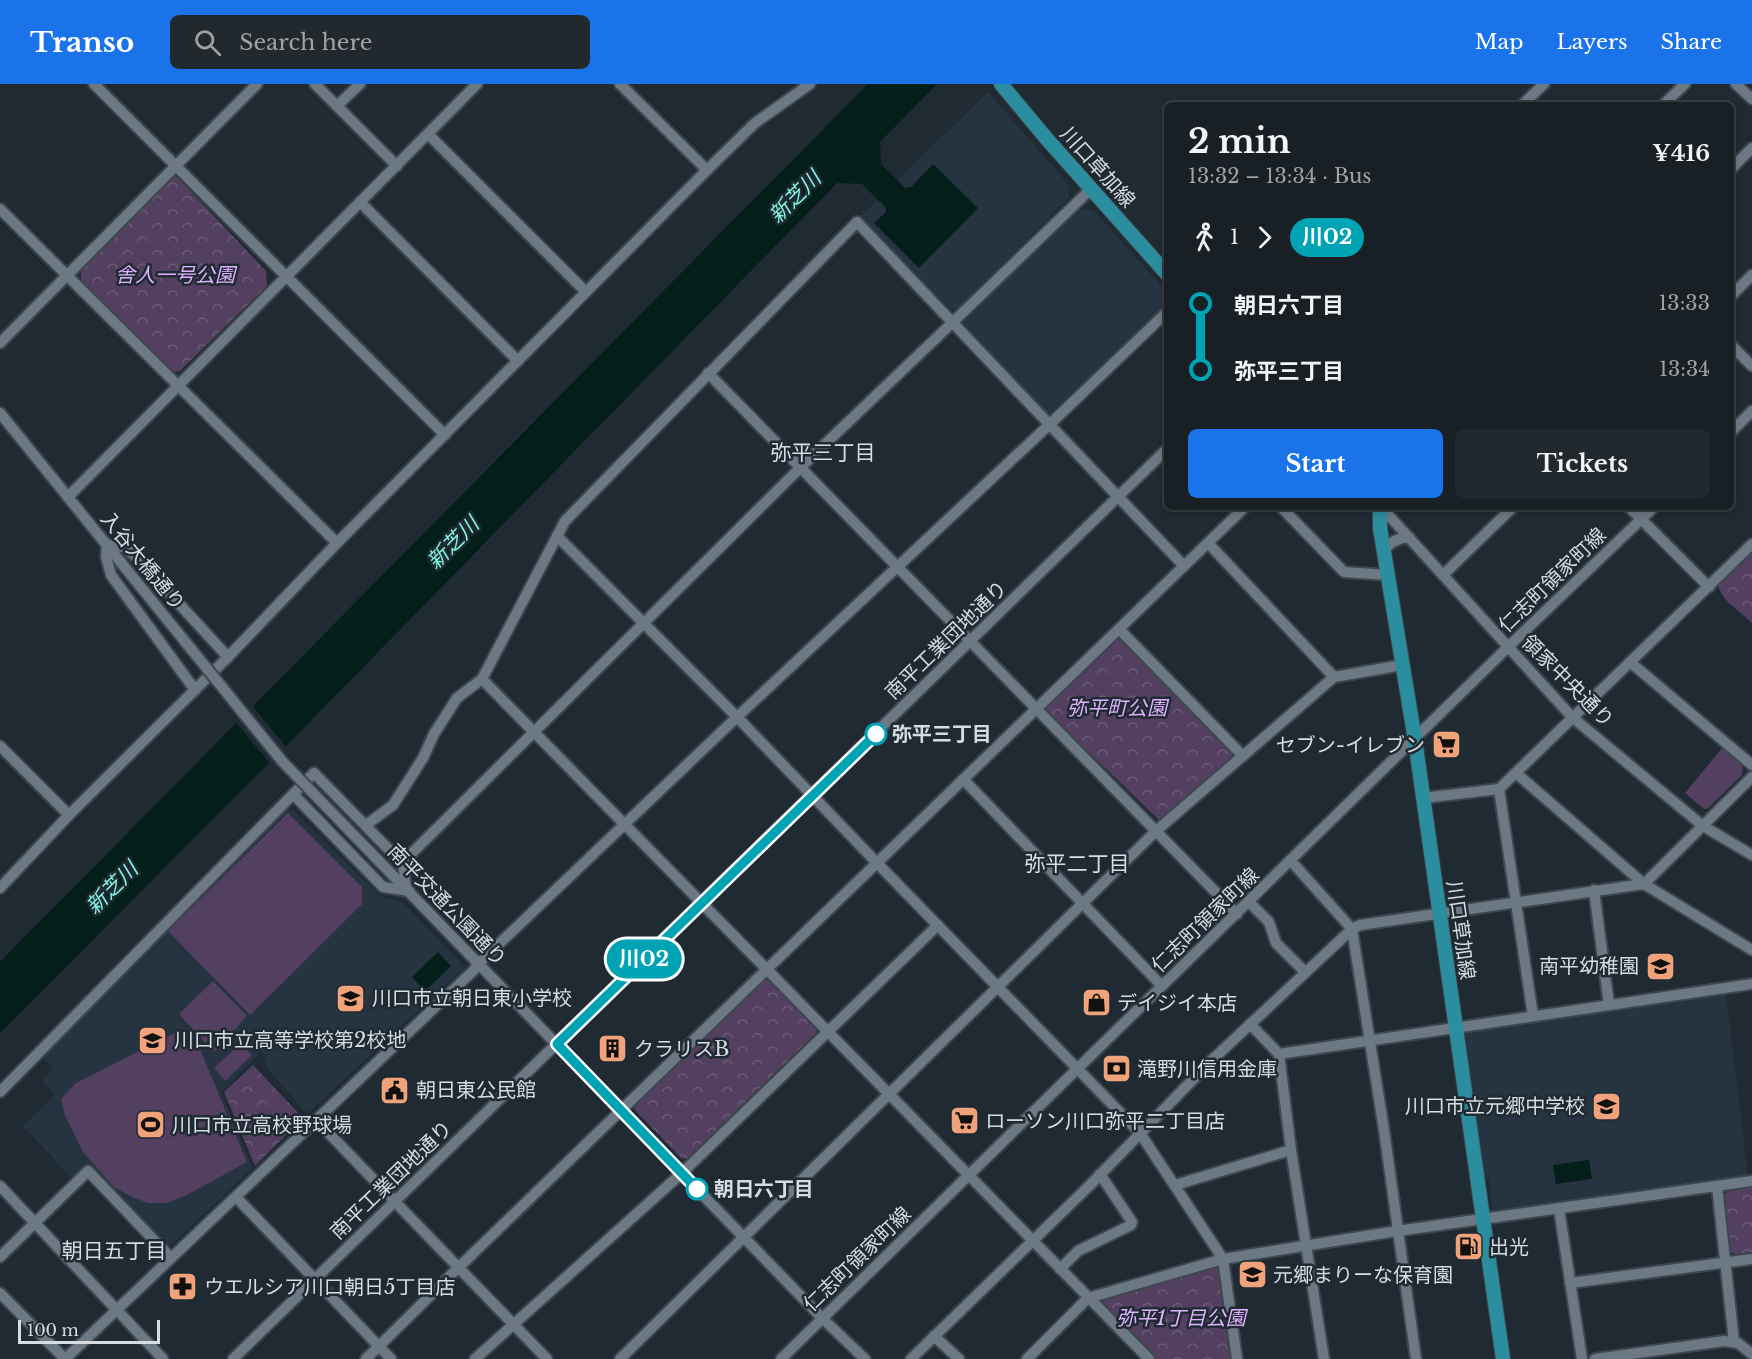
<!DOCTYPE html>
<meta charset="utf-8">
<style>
:root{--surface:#182026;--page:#21282e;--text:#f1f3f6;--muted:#9fa3a7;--line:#363e43;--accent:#1a73e8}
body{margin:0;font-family:"Libre Baskerville","Noto Sans JP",serif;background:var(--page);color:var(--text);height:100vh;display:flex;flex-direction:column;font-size:22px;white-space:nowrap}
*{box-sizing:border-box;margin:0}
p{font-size:20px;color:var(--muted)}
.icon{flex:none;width:33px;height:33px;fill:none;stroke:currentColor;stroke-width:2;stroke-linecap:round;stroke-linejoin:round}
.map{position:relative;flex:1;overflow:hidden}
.panel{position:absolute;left:1164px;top:18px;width:570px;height:408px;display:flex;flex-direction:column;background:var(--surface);border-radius:9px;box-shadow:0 3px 9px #0003,0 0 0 2px var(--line)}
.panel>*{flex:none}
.badge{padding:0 12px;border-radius:20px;font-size:21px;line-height:39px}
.scale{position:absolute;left:18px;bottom:15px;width:142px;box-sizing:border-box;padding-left:6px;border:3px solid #d6dce2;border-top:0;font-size:16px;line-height:21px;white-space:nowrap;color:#d6dce2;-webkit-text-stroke:4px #202a33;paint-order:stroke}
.map>.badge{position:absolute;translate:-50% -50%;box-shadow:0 0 0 3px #fff}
.legs{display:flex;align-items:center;gap:9px;height:66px;padding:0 24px;font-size:20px}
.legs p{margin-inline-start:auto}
.overview{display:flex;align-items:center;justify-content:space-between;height:102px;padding:0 24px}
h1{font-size:33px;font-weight:700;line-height:45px}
.primary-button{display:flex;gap:12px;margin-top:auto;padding:12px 24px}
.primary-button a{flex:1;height:69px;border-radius:9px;background:var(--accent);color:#fff;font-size:24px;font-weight:700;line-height:69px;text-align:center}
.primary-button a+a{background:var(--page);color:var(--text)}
ul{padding:0 24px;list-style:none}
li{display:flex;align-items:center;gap:21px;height:66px;font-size:22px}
li i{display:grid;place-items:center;width:9px;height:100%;margin:0 8px;background:currentColor}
li i::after{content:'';width:15px;height:15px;margin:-8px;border:4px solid;border-radius:50%;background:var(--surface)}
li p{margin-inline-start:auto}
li:first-child i{background:linear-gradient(#0000 50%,currentColor 0)}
li:last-child i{background:linear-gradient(currentColor 50%,#0000 0)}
header{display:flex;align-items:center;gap:36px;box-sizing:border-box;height:84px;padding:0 30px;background:var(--accent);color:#fff}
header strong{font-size:28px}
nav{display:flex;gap:33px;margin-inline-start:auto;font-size:21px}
.search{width:420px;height:54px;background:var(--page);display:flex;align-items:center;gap:15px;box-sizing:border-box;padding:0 21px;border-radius:9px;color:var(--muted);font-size:22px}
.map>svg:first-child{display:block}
</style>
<header>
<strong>Transo</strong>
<div class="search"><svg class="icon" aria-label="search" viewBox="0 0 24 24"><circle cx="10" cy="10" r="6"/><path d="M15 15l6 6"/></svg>Search here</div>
<nav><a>Map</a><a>Layers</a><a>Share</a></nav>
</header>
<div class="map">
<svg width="1752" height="1275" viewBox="0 0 1752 1275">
<defs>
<pattern id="park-crowns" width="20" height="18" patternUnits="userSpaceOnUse" patternTransform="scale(1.5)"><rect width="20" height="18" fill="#534061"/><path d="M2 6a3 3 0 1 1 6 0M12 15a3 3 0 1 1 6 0" fill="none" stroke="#6b5b77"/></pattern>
</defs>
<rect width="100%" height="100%" fill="#202a33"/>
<g fill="#263442">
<path d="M 988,8 L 1068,100 L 1069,114 L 956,226 L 950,225 L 860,133 Z"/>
<path d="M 1077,126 L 1093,126 L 1167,208 L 1167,219 L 1051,329 L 1047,329 L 965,242 L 965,236 Z"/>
<path d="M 293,726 L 380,812 L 402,818 L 463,881 L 463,885 L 307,1030 L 264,980 L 266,978 L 266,973 L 251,957 L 260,969 L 221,1008 L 253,1084 L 169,1163 L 164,1162 L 87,1080 L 72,1094 L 23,1042 L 55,1011 L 42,997 L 53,985 L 41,972 L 69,942 L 284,727 Z"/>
<path d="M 1726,911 L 1748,1093 L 1493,1129 L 1489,1095 L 1483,1092 L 1464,952 L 1468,946 Z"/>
</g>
<g fill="#534061">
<path d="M 1723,663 L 1743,680 L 1742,691 L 1707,725 L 1704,725 L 1685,709 Z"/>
<path d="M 288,729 L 362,803 L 362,820 L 250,931 L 168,847 Z"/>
<path d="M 213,897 L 247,932 L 214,968 L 179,930 Z"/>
<path d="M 182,947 L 191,952 L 197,958 L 247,1078 L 187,1111 L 167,1119 L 148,1119 L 132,1113 L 114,1103 L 83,1068 L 65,1031 L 61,1015 L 76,999 L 175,949 Z"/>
<path d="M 240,960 L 252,971 L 225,997 L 214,984 Z"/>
</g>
<g fill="url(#park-crowns)">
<path d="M 174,92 L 177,93 L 266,187 L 267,202 L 180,287 L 173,288 L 81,196 L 81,186 Z"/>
<path d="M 1752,466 L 1752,539 C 1740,527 1720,516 1718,500 Z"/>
<path d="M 1118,552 L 1233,668 L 1232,677 L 1160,737 L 1043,624 Z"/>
<path d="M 762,896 L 771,896 L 817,945 L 816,949 L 688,1074 L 682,1075 L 634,1025 L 635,1018 Z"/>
<path d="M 253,981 L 303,1034 L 255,1082 L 224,1008 Z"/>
<path d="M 1752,1102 L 1752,1168 L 1735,1170 L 1731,1168 L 1723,1112 L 1728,1107 Z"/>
<path d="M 1213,1181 L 1219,1185 L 1231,1275 L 1155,1275 L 1102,1221 L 1103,1216 Z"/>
</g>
<g fill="#041e19">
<path d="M 868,0 L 937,0 L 880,58 L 881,80 L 905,104 L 911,103 L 933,80 L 978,124 L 919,184 L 874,139 L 886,128 L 886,124 L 862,100 L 837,99 L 288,660 L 0,949 L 0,878 Z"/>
<path d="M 438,868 L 451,882 L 425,907 L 412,893 Z"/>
<path d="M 1589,1076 L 1592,1095 L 1556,1100 L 1553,1081 Z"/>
</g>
<path fill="#202a33" d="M 250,619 L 288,665 L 271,681 L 234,636 Z"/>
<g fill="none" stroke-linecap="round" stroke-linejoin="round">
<defs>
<g id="minor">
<path d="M 94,0 L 445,351"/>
<path d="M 315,0 L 397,82"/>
<path d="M 620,0 L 707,86"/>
<path d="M 1736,0 L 1752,15"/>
<path d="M 1522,21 L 1544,0"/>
<path d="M 1663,21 L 1685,0"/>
<path d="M 337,22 L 360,0"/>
<path d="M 428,50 L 586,208"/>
<path d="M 1731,85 L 1752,64"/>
<path d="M 360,118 L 518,277"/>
<path d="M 0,125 L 337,459"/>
<path d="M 1731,212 L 1752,191"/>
<path d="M 0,259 L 257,0"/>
<path d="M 1731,261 L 1752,282"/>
<path d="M 708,289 L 1237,830"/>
<path d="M 0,329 L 127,486"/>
<path d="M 1731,348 L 1752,327"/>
<path d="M 68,413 L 477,0"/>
<path d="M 1281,423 L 1344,488 L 1387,491"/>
<path d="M 1381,423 L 1572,633 L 1703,742 L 1752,771"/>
<path d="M 1629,423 L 1709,503"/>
<path d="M 557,452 L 737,633 L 877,779 L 1140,1049 L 1223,1175 L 1237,1275"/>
<path d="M 1208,459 L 1334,593"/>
<path d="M 1383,467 C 1389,459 1398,454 1409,453"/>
<path d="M 1443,491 L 1513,423"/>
<path d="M 1119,545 L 1243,672"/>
<path d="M 1630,578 L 1752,681"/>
<path d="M 482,595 L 1149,1275"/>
<path d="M 195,606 L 111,491 L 106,473 L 107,461 L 124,463 L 135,472 L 228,573"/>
<path d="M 0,662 L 69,731"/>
<path d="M 1516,689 L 1644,800 L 1752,866"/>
<path d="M 963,695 L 1162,902"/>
<path d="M 1499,705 L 1533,932"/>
<path d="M 293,710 L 383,803 L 409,807"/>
<path d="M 1423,714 L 1499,705 L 1752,460"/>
<path d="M 366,741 L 393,721 L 423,674 L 434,650 L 457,614 L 482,595 L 565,437 L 857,138 L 1184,482"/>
<path d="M 376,774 L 822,1234 L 865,1275"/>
<path d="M 1291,777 L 1352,845 L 1384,1046 L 1416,1275"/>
<path d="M 402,779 L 801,383 L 953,238 L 1091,105"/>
<path d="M 0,804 L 69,731 L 228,573 L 337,459 L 707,86 L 755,39 L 810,0"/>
<path d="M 1594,806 L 1609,921"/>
<path d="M 1249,818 L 1269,838 L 1276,859 L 1305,888"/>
<path d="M 1250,940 L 1279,970 L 1291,1066 L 1324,1275"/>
<path d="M 1279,970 L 1752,900"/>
<path d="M 0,1008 L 314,689 L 402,779 C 406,787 403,797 407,806"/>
<path d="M 316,1036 L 547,1275"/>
<path d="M 1175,1101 L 1291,1066"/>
<path d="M 0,1102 L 163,1275"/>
<path d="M 1717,1102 L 1734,1258"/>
<path d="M 236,1113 L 391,1275"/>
<path d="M 1559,1125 L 1582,1275"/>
<path d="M 0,1173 L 88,1087 L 171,1174"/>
<path d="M 1060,1185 L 1078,1167 L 1131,1141 L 1132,1138 L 1100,1090"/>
<path d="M 1570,1199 L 1752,1175"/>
<path d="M 0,1209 L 65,1275"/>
<path d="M 934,1252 L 959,1275"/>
<path d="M 65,1275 L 474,886 L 479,879 L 737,633 L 1050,340 L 1167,228"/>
<path d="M 233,1275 L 1167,365"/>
<path d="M 366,1275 L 458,1184 L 1245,423"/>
<path d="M 475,1275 L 682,1089 L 938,841"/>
<path d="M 620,1275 L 1156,747 L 1334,593 L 1402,581"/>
<path d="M 781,1275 L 1508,563 L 1654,423"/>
<path d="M 911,1275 L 1089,1102 L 1212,976 L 1352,845 L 1360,841 L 1644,800 L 1752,693"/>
<path d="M 1027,1275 L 1088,1214 L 1223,1175 L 1397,1147 L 1752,1097"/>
<path d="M 1595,1275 L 1724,1257 L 1738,1259 L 1752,1270"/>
</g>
<g id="major">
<path d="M 1001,0 L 1046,54 L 1167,190"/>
<path d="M 1380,423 L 1380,444 L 1415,656 L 1503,1275"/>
</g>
</defs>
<use href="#minor" stroke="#3e474e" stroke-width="14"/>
<use href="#major" stroke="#3e474e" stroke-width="16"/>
<use href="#minor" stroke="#6c7883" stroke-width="10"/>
<use href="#major" stroke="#2b8e9f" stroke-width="14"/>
<defs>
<path id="minor-bridge" d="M 127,486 L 282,677 L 376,774"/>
</defs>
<use href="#minor-bridge" stroke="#3e474e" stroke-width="14" stroke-linecap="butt"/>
<use href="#minor-bridge" stroke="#6c7883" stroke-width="10"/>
</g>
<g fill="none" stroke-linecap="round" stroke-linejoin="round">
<defs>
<path id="line-1" d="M 697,1105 L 557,960 L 876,650"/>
</defs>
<use href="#line-1" stroke="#fff" stroke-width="14"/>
<use href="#line-1" stroke="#00a3b4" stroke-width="9"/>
</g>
<defs>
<symbol id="supermarket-square" viewBox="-11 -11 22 22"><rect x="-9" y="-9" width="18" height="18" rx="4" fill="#f0a27a" stroke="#202a33"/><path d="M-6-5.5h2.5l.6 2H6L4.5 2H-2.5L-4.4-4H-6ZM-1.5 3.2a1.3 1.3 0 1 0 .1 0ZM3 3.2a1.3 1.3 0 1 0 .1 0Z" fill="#111"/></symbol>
<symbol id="school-square" viewBox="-11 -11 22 22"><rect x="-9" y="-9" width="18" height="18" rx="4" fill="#f0a27a" stroke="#202a33"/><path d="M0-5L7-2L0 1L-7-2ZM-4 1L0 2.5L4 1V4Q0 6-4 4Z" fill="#111"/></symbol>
<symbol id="shop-square" viewBox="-11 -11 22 22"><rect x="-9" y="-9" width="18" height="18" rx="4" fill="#f0a27a" stroke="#202a33"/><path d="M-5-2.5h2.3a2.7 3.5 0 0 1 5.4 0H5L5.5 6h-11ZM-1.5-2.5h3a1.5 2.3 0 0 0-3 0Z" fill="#111"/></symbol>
<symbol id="building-square" viewBox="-11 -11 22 22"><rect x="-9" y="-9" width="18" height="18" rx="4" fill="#f0a27a" stroke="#202a33"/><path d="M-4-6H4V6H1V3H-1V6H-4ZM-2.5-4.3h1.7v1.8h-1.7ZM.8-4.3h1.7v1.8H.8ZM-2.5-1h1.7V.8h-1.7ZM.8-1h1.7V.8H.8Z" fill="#111"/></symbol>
<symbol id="bank-square" viewBox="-11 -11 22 22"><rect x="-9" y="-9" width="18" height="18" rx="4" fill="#f0a27a" stroke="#202a33"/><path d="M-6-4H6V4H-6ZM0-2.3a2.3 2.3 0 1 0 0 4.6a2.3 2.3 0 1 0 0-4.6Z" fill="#111"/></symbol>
<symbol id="civic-square" viewBox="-11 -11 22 22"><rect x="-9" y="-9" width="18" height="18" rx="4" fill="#f0a27a" stroke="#202a33"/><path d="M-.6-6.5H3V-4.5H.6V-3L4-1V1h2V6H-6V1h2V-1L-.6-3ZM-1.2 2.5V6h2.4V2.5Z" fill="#111"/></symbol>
<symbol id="stadium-square" viewBox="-11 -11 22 22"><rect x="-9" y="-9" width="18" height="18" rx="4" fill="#f0a27a" stroke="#202a33"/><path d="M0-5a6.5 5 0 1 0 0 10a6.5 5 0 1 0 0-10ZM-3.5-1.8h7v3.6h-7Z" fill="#111"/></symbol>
<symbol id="fuel-square" viewBox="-11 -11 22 22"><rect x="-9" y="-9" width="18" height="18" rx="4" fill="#f0a27a" stroke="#202a33"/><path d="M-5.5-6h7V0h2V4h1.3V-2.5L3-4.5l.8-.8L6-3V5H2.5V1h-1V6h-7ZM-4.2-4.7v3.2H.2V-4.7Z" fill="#111"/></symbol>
<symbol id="pharmacy-square" viewBox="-11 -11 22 22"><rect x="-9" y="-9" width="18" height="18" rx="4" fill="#f0a27a" stroke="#202a33"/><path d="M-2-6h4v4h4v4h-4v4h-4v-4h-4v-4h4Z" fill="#111"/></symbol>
</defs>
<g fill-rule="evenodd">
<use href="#supermarket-square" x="1430" y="644" width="33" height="33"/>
<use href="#school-square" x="1644" y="866" width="33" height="33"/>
<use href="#school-square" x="334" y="898" width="33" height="33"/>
<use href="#shop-square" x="1080" y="902" width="33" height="33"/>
<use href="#school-square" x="136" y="940" width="33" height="33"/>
<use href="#building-square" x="596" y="948" width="33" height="33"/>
<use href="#bank-square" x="1100" y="968" width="33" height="33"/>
<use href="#civic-square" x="378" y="990" width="33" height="33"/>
<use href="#school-square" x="1590" y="1006" width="33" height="33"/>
<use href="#supermarket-square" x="948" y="1020" width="33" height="33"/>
<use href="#stadium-square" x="134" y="1024" width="33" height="33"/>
<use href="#fuel-square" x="1452" y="1146" width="33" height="33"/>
<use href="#school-square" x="1236" y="1174" width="33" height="33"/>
<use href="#pharmacy-square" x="166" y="1186" width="33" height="33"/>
</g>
<g fill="#fff" stroke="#00a3b4" stroke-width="3">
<circle cx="876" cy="650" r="10"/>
<circle cx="697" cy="1105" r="10"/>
</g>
<g text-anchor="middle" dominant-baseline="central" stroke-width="5" stroke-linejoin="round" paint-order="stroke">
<g font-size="20" fill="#d6dce2" stroke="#202a33">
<text transform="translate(1098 83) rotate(48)">川口草加線</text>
<text transform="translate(143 477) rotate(51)">入谷大橋通り</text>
<text transform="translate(1552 496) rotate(-44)">仁志町領家町線</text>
<text transform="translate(946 556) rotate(-44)">南平工業団地通り</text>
<text transform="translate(1568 597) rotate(45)">領家中央通り</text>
<text transform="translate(447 821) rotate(46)">南平交通公園通り</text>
<text transform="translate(1205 836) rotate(-44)">仁志町領家町線</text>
<text transform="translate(1461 846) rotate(82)">川口草加線</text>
<text transform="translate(391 1096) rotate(-44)">南平工業団地通り</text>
<text transform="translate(857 1175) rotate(-44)">仁志町領家町線</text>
</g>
<g font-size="20" font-style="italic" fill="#deb2fe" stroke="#202a33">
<text x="175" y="191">舎人一号公園</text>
<text x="1117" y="624">弥平町公園</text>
<text x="1181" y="1234">弥平1丁目公園</text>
</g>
<g font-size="20" font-weight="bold" fill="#d6dce2" stroke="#202a33" text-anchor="start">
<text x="892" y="650">弥平三丁目</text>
<text x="714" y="1105">朝日六丁目</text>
</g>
<g font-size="20" fill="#d6dce2" stroke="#202a33" text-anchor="start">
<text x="1425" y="661" text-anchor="end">セブン-イレブン</text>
<text x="1639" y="882" text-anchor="end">南平幼稚園</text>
<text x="372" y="914">川口市立朝日東小学校</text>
<text x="1117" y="919">デイジイ本店</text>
<text x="174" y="956">川口市立高等学校第2校地</text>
<text x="634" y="965">クラリスB</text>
<text x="1137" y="985">滝野川信用金庫</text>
<text x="416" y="1006">朝日東公民館</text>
<text x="1585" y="1022" text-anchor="end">川口市立元郷中学校</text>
<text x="985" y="1037">ローソン川口弥平二丁目店</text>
<text x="172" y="1041">川口市立高校野球場</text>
<text x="1489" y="1163">出光</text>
<text x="1273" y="1191">元郷まりーな保育園</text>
<text x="204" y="1203">ウエルシア川口朝日5丁目店</text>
</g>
<g font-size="21" font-style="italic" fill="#80f8e2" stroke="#202a33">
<text transform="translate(795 113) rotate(-45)">新芝川</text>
<text transform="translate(453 459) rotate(-45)">新芝川</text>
<text transform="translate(112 804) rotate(-45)">新芝川</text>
</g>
<g font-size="21" fill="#d6dce2" stroke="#202a33">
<text x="823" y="369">弥平三丁目</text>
<text x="1077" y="780">弥平二丁目</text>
<text x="114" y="1167">朝日五丁目</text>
</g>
</g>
</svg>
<div class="scale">100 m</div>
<b class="badge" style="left:644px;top:875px;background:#00a3b4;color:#fff">川02</b>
<section class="panel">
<div class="overview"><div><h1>2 min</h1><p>13:32 – 13:34 · Bus</p></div><b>¥416</b></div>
<div class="legs"><svg class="icon" aria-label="walk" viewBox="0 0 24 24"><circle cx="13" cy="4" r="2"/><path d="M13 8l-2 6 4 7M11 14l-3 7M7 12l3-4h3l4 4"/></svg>1<svg class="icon" aria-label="forward" viewBox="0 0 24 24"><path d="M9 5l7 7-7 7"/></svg><b class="badge" style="background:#00a3b4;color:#fff">川02</b></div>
<ul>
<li><i style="color:#00a3b4"></i><b>朝日六丁目</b><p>13:33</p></li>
<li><i style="color:#00a3b4"></i><b>弥平三丁目</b><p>13:34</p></li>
</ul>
<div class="primary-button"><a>Start</a><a>Tickets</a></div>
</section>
</div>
